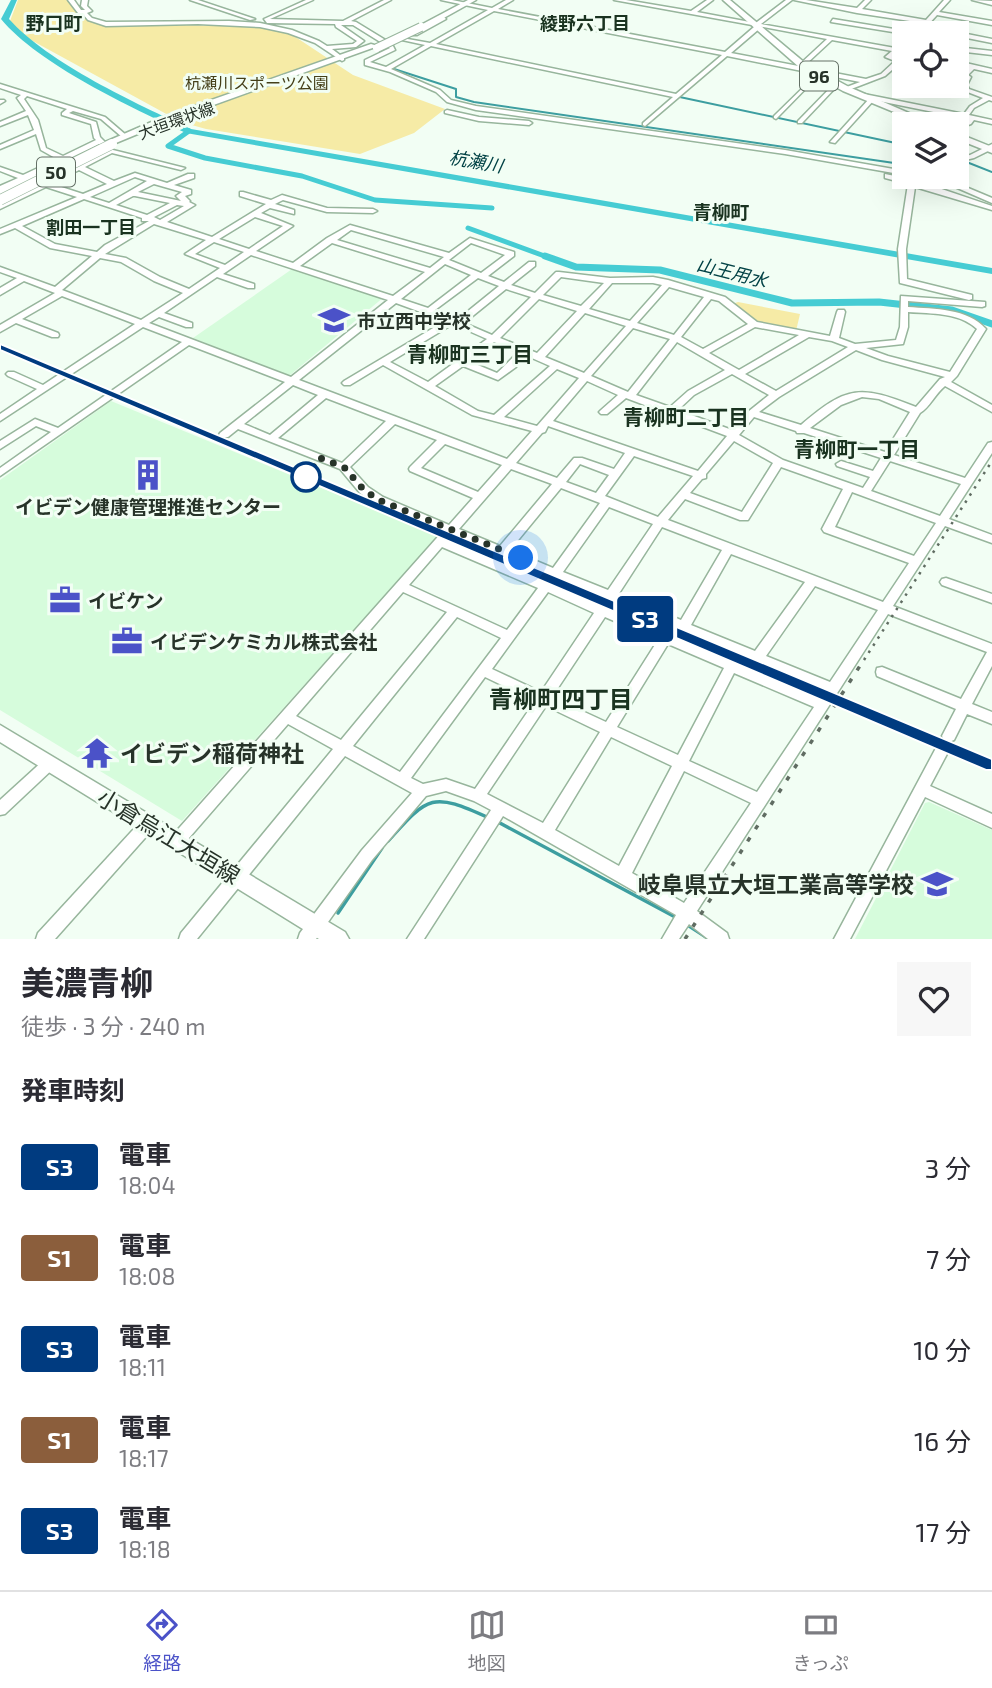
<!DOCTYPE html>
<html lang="ja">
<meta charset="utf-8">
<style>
:root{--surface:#fff;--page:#f7f7f7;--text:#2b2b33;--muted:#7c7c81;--line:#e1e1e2;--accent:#4b52c8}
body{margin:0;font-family:"Exo 2","Noto Sans JP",sans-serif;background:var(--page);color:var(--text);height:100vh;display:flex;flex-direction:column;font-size:26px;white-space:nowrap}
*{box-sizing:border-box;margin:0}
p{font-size:23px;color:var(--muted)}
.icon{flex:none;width:38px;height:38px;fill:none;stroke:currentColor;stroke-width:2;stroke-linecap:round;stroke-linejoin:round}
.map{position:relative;height:939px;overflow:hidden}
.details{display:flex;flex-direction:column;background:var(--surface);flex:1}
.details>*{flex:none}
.badge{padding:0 14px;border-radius:5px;font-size:24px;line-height:46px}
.buttons{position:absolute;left:892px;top:21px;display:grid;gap:14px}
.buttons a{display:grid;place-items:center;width:77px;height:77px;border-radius:0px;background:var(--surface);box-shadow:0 7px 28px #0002;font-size:35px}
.you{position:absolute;width:35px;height:35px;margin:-18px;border:5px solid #fff;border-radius:50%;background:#1a73e8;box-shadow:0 0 0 10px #1a73e833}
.map>.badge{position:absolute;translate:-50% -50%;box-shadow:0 0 0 4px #fff}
h2{padding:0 21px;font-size:26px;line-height:63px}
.round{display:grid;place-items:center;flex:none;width:74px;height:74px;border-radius:0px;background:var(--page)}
.overview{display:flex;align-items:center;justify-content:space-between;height:119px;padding:0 21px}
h1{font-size:33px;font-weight:700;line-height:52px}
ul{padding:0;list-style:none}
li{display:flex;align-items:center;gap:21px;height:91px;padding:0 21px}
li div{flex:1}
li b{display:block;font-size:26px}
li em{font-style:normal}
li .badge{min-width:77px;font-weight:700;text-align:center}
.tab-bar{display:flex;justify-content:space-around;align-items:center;height:98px;border-top:2px solid var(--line);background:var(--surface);font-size:19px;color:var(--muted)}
.tab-bar a{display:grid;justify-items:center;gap:4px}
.tab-bar .selected{color:var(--accent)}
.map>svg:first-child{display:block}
</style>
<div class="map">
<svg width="992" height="939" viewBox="0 0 992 939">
<rect width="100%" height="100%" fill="#f2fef4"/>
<g fill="#d6fcdc">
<path d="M 295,267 L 384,297 L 289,376 L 193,338 Z"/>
<path d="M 111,401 L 438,536 L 182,821 L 0,710 L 0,480 Z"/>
<path d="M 929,802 L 992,830 L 992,939 L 855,939 L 925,803 Z"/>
</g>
<g fill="#f6eba6">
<path d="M 18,0 L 70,0 L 85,18 L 99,23 L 267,27 L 291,34 L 353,75 L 445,109 L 414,133 L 360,154 L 206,129 L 181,122 L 20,34 L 10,21 Z"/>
<path d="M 738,302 L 800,314 L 796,331 L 755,323 L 732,304 Z"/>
</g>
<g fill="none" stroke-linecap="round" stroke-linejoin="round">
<g stroke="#3d9ea0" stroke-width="2">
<path d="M 391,68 L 456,89 L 456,97 L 474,102 L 901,164"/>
<path d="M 675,96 L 905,145"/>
<path d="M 959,159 L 992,172"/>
</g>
<g stroke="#3d9ea0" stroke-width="3.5">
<path d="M 498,822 L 677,918"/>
<path d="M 388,841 C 429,795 432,792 489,818"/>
<path d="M 338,913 L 382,848"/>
<path d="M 686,924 L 709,939"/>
</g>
<g stroke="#46ccd3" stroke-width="5">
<path d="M 189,131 L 168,146 L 205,158 L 302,176 L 375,200 L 492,208"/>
<path d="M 468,228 L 550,258"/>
</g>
<path stroke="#46ccd3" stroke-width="7" d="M 545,256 L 576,267 L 660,270 L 792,303 L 879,302 L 952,310 L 992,324"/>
<path fill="#46ccd3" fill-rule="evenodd" d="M 11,0 L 17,0 L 9,19 C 48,63 137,104 191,129 L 992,268 L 992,274 L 186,133 C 132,108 38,64 1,19 Z"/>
<defs>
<g id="minor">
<path d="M 68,0 L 74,0 L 81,10 L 85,10 L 81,6 L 82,0 L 88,0 L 87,6 L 92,11 L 87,13 L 92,18 L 106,22 L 229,21 L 260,23 L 292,30 L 319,41 L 327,46 L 353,44 L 357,41 L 336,27 L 335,24 L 267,23 L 264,19 L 306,0 L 313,0 L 270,19 L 343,21 L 384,0 L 391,0 L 351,21 L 356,22 L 392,44 L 395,50 L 370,62 L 386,67 L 425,45 L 402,40 L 402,38 L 430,43 L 488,10 L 441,0 L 452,0 L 492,8 L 506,0 L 513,0 L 498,9 L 725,52 L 754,27 L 753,25 L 786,0 L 792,0 L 761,24 L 895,48 L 905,41 L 905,46 L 892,56 L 905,60 L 905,64 L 900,63 L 885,76 L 846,91 L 843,89 L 844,88 L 860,82 L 820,74 L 776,119 L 774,118 L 774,116 L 817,74 L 727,56 L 645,126 L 643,125 L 643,123 L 673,97 L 431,46 L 391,69 L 440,90 L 451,100 L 476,106 L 785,150 L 905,171 L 905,175 L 785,154 L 476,110 L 447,102 L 436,92 L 390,72 L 365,65 L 365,60 L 390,48 L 353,25 L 341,25 L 364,41 L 356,47 L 332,49 L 344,58 L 344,60 L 342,61 L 315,43 L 288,33 L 260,27 L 198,24 L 106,26 L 88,20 L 82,13 L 78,13 ZM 494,11 L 722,55 L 676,94 L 436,44 ZM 758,26 L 827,39 L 800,64 L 800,66 L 804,66 L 832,40 L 892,51 L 885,57 L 895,61 L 881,74 L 866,79 L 731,53 L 759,29 Z"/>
<path d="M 190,0 L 198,0 L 255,19 L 250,20 Z"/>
<path d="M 614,0 L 626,0 L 691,11 L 707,0 L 713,0 L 697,12 L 755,23 L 752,25 Z"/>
<path d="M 794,0 L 806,0 L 857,8 L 865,0 L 871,0 L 862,9 L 926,20 L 944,0 L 950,0 L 939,12 L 992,21 L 992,25 L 937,15 L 926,27 L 955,33 L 923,30 L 920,33 L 914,33 L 923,23 L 857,13 Z"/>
<path d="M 972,0 L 992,1 L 992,5 Z"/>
<path d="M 439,16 L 443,16 L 446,19 L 417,35 L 413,35 L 413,33 L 440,19 Z"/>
<path d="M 833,19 L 906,31 L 909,33 L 905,34 L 831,22 Z"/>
<path d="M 957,32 L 992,39 L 992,43 L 957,36 L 957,33 L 955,33 Z"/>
<path d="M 957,47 L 992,51 L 992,55 L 957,51 Z"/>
<path d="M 957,61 L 992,69 L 992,73 L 974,69 L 968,75 L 971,77 L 967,85 L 969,89 L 992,97 L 992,101 L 989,100 L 974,108 L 969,115 L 992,120 L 992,124 L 974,120 L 971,124 L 957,129 L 957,125 L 967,122 L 968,119 L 874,100 L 835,143 L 830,142 L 869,99 L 862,97 L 861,96 L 864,94 L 964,114 L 970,106 L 983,98 L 965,91 L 961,85 L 965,78 L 961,75 L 968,67 L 957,65 Z"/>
<path d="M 836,82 L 838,83 L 838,85 L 802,123 L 798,123 L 798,121 Z"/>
<path d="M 0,84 L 105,117 L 126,135 L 126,137 L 122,137 L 101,119 L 73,111 L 69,113 L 96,122 L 100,137 L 113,150 L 185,168 L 181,170 L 112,153 L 85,167 L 114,181 L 135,173 L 167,183 L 188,174 L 194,174 L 194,178 L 174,185 L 191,190 L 191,194 L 185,196 L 190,201 L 189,202 L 195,205 L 167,222 L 212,237 L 266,204 L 240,196 L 240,192 L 243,192 L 271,200 L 282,195 L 327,208 L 373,209 L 377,211 L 373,213 L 327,212 L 283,200 L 275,204 L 294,210 L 294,214 L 270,208 L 261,213 L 293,226 L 256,251 L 293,263 L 327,238 L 350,225 L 449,253 L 470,238 L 514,252 L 514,256 L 488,276 L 504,282 L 529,262 L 535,262 L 535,266 L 511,285 L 535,293 L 556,272 L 559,272 L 610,278 L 653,277 L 668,280 L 725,297 L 757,322 L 830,336 L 837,312 L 838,310 L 844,310 L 845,312 L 839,338 L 855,344 L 896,340 L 900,327 L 901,296 L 985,302 L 985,306 L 982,307 L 908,301 L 908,307 C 935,309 967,308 986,329 L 957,376 L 951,382 L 992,405 L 992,412 L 945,386 C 935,394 930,407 920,413 L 894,455 L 965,478 L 988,443 L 992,442 L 992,453 L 949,519 L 992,535 L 992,543 L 945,526 L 893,606 L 992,644 L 992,666 L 972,704 L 992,712 L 992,724 L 967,714 L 954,740 L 949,742 L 944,740 L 942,736 L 956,709 L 877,676 L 876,672 L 877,668 L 882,667 L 961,699 L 987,652 L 888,614 L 697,911 L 727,933 L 729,939 L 708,939 L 689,924 L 679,939 L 662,939 L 676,915 L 503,816 L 424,939 L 407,939 L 491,810 L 474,801 L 446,791 L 426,796 L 372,860 L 316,939 L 298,939 L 300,933 L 362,850 L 412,793 L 345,756 L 197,939 L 179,939 L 181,933 L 333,749 L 288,724 L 182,846 L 177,848 L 172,846 L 170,841 L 172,836 L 443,531 L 375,503 L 360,493 L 340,469 L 238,429 L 228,437 L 220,437 L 219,435 L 220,433 L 285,382 L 189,345 L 0,476 L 0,468 L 51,432 L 36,426 L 0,449 L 0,441 L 35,419 L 58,428 L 182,342 L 143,327 L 0,421 L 0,414 L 37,389 L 8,376 L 6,374 L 8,372 L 14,372 L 43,385 L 135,324 L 62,296 L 22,319 L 58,333 L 59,335 L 58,337 L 52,337 L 16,323 L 0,332 L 0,325 L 55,293 L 24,281 L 0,295 L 0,288 L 17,278 L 0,272 L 0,267 L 55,287 L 92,256 L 50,248 L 15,228 L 0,234 L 0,229 L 77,197 L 46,187 L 0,209 L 0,204 L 39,184 L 39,181 L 45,182 L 74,167 L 63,162 L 0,191 L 0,186 L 18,178 L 0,171 L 0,167 L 23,175 L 57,159 L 41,150 L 36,134 L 0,149 L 0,145 L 34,130 L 28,115 L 0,126 L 0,122 L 26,111 L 17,98 L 21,95 L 0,88 ZM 27,96 L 67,109 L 62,113 L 62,115 L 91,124 L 94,138 L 96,140 L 63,156 L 46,148 L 38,120 L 24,99 ZM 99,144 L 107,151 L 79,164 L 68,159 ZM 79,170 L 107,184 L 83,194 L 52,184 ZM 135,177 L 147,181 L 109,203 L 90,197 ZM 154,184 L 182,192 L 176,196 L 181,201 L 138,192 ZM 133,196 L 135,196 L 170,203 L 147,215 L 116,205 ZM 84,199 L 142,218 L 142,221 L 149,221 L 105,245 L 97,252 L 55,244 L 22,226 ZM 177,205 L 184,206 L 160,220 L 154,217 ZM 255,217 L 283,226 L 249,249 L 219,239 ZM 154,224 L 206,240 L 185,254 L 220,268 L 189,289 L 160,277 L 126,258 L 105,254 ZM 351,230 L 444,257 L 430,268 L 337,240 ZM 214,242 L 244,252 L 225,265 L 195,254 ZM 332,243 L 425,272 L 393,296 L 300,266 ZM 471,243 L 505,255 L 481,273 L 449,260 ZM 251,255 L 388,300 L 291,377 L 149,323 L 159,317 L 186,327 L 192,327 L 192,323 L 164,313 L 217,277 L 248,288 L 254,288 L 254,284 L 223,274 ZM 100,258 L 121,262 L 154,281 L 183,293 L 141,320 L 62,290 ZM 445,264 L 471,275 L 428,308 L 401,299 ZM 561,277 L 604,283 L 581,306 L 543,295 ZM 478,278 L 499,286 L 457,320 L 435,310 ZM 612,283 L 653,283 L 662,285 L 630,321 L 589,309 ZM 669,287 L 704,297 L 674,335 L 637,323 ZM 506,289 L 531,297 L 492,335 L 464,323 ZM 539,299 L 577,311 L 537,353 L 500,338 ZM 711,299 L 719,301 L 748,324 L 703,349 L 681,337 ZM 396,303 L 445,321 L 344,381 L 342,383 L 344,385 L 350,385 L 383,365 L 472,415 L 532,431 L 507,459 L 299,380 ZM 908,312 C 932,314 959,312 977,329 L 950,372 L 888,356 L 866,348 L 903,344 L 908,327 ZM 585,313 L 626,326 L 584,373 L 545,357 ZM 453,324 L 487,339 L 428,382 L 390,362 ZM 755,327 L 799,335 L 739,370 L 709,353 ZM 633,328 L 670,339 L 628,392 L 591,376 ZM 809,337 L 832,341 L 848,347 L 776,391 L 745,374 ZM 494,342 L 518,352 C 510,360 505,366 497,373 L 468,361 ZM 677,342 L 725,370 L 688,391 L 670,407 L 636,395 ZM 856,350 L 882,360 L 945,377 L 940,379 L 916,407 C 861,385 847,385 801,425 L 759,412 L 779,397 ZM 525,355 L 550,366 L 494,415 L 478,411 L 435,386 L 463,366 L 498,380 L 516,367 L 518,363 ZM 557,369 L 579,378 L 537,426 L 504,417 ZM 732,374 L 769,395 L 749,411 L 732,430 L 678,410 L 694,395 ZM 587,381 L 618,395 L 601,410 L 599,412 L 601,414 L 607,414 L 626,398 L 727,436 L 698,471 L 553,421 ZM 293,385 L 318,395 L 270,435 L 244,424 ZM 862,397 L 879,399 L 910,412 L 885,452 L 810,428 L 841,405 ZM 326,398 L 386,421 L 342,463 L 278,438 ZM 754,417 L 796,431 L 797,433 L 804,433 L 881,458 L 873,471 L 841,461 L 836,464 L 837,466 L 870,477 L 863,488 L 783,460 L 739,435 ZM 395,424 L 437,440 L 410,467 L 409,469 L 410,471 L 473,498 L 449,525 L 383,497 L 368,487 L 350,467 ZM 548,426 L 625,453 L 614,469 L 582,458 L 574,458 L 557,478 L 516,463 L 542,433 L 545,432 ZM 734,441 L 773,463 L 742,512 L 690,493 L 702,479 L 706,478 L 706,474 ZM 445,444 L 502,465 L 478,492 L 421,468 ZM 634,456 L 693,476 L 658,517 L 605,496 ZM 890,461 L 961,484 L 940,516 L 871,491 ZM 580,464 L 609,475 L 596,493 L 566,482 ZM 781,467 L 843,489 L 822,529 L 824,532 L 909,563 L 883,602 L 668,520 L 685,499 L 740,520 L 748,520 ZM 511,469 L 552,484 L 500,546 L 459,529 ZM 561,488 L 600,503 L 553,568 L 510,550 ZM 852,492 L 936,523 L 914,556 L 835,527 ZM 609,507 L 653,524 L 608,590 L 563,572 ZM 662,527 L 722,550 L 681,620 L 618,595 ZM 453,535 L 825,691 L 820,698 L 448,541 ZM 442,547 L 538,588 L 507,630 L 409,585 ZM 731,554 L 805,582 L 755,651 L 691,625 ZM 815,586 L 878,610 L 830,682 L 766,656 ZM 403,592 L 447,612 L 341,740 L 296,716 ZM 548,592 L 594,613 L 541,692 L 492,669 ZM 457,617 L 501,638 L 400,772 L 353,746 ZM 605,617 L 658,640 L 606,722 L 552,697 ZM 668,644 L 724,668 L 678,755 L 617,727 ZM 734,673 L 814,707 L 757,792 L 689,761 ZM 485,677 L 535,701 L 475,789 L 446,779 L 423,784 L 411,778 ZM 546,706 L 600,732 L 543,823 L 487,794 ZM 611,737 L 672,766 L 619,866 L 555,830 ZM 684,771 L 751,803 L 684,903 L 632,873 Z"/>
<path d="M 0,100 L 4,100 L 5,101 L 0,104 Z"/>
<path d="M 447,110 L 479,117 L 529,121 L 532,123 L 529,125 L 479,121 L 445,113 L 445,111 Z"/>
<path d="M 992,144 L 992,149 L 974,158 L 957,162 L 957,158 L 970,155 Z"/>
<path d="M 904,161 L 905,165 L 902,164 L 900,163 Z"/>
<path d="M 885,174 L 915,180 L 992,206 L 992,210 L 915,187 L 906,249 L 907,279 L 972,295 L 972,299 L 969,300 L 900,283 L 898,249 L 908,184 L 885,178 Z"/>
<path d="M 957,174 L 964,175 L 965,177 L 961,179 L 954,178 L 957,177 Z"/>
<path d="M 932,177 L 942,177 L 992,198 L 992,203 Z"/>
<path d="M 946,578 L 992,594 L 992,603 L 942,585 L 940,582 L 942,579 Z"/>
<path d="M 941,746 L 946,748 L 948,752 L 930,786 L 992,814 L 992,828 L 925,797 L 850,939 L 834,939 L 936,748 Z"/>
<path d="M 50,757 L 55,759 L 57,763 L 55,767 L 5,814 L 0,815 L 0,800 L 45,759 Z"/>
<path d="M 148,817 L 153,819 L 155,824 L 153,829 L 55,939 L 36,939 L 38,933 L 143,819 Z"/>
</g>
<g id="major">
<path d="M 468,0 L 476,0 L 424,29 L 417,27 Z"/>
<path d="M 723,0 L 730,0 L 805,63 L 849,87 L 934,124 L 923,124 L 843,91 L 799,67 Z"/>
<path d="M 371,44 L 378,46 L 169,121 L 111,145 L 103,143 L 163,117 Z"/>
<path d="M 957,133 L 992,147 L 992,153 L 957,139 Z"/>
<path d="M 33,173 L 38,176 L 36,178 L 0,195 L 0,188 Z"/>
<path d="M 0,725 L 345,932 L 349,939 L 319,939 L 0,742 Z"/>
</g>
</defs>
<use href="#minor" stroke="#97b59c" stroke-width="3"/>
<use href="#major" stroke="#97b59c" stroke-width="3"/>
<use href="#minor" fill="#fff" fill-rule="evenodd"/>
<use href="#major" fill="#fff" fill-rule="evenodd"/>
<g stroke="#606c62" stroke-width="2.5" stroke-dasharray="2.5 6" stroke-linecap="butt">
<path d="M 0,348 L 742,660"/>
<path d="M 864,660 L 992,461"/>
</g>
<g stroke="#606c62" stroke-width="3.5" stroke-dasharray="4.5 10" stroke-linecap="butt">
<path d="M 738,658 L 992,765"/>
<path d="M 685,939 L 865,658"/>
</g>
<defs>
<path id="major-bridge-far1" d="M 377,48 L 421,27"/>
<path id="major-bridge" d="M 0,200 L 112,144"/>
</defs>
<use href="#major-bridge-far1" stroke="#97b59c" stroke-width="10" stroke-linecap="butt"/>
<use href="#major-bridge" stroke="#97b59c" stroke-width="11" stroke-linecap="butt"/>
<use href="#major-bridge-far1" stroke="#fff" stroke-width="8"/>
<use href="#major-bridge" stroke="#fff" stroke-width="10"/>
</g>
<path fill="#003b80" stroke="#fff" stroke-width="2" d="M 0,344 L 992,759 L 992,770 L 986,770 L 0,350 Z"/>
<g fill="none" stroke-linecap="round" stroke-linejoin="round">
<path stroke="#273329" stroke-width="7" stroke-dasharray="0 12.6" d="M 306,477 L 320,458 L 344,467 L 364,490 L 379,500 L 521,558"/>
</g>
<defs>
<symbol id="school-bare" viewBox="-9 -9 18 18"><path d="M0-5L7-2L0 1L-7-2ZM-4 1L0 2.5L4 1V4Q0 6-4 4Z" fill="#4b52c8" stroke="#f2fef4" stroke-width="2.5" paint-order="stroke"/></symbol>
<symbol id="building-bare" viewBox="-9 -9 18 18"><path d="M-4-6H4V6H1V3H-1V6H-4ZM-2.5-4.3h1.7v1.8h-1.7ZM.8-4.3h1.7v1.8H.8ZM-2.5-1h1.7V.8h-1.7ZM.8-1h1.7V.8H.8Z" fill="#4b52c8" stroke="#f2fef4" stroke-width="2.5" paint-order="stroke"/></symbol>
<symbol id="office-bare" viewBox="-9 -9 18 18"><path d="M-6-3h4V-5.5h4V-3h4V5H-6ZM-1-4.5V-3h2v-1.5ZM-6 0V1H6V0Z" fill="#4b52c8" stroke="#f2fef4" stroke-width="2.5" paint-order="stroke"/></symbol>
<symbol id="temple-bare" viewBox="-9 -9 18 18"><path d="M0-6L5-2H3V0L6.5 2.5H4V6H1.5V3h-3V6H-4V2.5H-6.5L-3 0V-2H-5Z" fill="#4b52c8" stroke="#f2fef4" stroke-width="2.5" paint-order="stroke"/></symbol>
</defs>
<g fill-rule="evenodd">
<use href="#school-bare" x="312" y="298" width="44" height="44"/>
<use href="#building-bare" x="126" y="453" width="44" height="44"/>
<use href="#office-bare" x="43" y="578" width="44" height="44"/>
<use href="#office-bare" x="105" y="619" width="44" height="44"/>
<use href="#temple-bare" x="75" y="731" width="44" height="44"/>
<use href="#school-bare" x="915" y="862" width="44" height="44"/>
</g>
<circle fill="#fff" stroke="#003b80" stroke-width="3.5" cx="306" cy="477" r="14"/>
<g text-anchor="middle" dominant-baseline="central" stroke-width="6" stroke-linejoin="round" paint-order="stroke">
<g font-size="16" fill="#453f18" stroke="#f2fef4">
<text x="257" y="82">杭瀬川スポーツ公園</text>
</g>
<g font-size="16" fill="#273329" stroke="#f2fef4">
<text transform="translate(176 120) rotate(-20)">大垣環状線</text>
</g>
<g font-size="18" font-weight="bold" fill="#1a3320" stroke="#f2fef4">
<text x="585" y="23">綾野六丁目</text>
<text x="91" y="227">割田一丁目</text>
</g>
<g fill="#f2fef4" stroke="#647066" stroke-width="2">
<rect x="800" y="61.5" width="38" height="29" rx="5"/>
<rect x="37" y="157.5" width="38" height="29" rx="5"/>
</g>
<g font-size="18" font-weight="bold" fill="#273329">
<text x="819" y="76">96</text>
<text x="56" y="172">50</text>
</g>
<g font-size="18" font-style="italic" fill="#024245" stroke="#f2fef4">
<text transform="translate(476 161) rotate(10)">杭瀬川</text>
<text transform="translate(732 272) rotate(14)">山王用水</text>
</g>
<g font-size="19" font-weight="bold" fill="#1a3320" stroke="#f2fef4">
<text x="54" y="22">野口町</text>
<text x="721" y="211">青柳町</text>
</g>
<g font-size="19" font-weight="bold" fill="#273329" stroke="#f2fef4" text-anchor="start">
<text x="357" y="320">市立西中学校</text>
<text x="148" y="506" text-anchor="middle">イビデン健康管理推進センター</text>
<text x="88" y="600">イビケン</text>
<text x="150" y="641">イビデンケミカル株式会社</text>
</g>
<g font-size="21" font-weight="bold" fill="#1a3320" stroke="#f2fef4">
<text x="470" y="353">青柳町三丁目</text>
<text x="686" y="416">青柳町二丁目</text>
<text x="857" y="448">青柳町一丁目</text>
</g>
<g font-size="23" font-weight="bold" fill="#273329" stroke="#f2fef4" text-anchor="start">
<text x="120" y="753">イビデン稲荷神社</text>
<text x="914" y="884" text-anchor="end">岐阜県立大垣工業高等学校</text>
</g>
<g font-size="23" fill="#273329" stroke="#f2fef4">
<text transform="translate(169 836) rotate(31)">小倉烏江大垣線</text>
</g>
<g font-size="24" font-weight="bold" fill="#1a3320" stroke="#f2fef4">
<text x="561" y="698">青柳町四丁目</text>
</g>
</g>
</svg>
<div class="buttons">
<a><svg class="icon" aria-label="locate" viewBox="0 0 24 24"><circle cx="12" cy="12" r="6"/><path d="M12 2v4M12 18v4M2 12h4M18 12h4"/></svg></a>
<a><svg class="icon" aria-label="layers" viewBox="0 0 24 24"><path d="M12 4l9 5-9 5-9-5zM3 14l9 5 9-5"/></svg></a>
</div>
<div class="you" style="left:521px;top:558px"></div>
<b class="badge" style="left:645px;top:619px;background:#003b80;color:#fff">S3</b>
</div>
<section class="details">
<div class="overview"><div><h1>美濃青柳</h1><p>徒歩 · 3 分 · 240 m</p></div><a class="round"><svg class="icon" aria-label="heart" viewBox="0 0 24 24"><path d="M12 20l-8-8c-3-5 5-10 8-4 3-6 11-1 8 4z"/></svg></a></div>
<h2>発車時刻</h2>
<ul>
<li><span class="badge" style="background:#003b80;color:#fff">S3</span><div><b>電車</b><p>18:04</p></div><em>3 分</em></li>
<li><span class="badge" style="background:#8b5e3c;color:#fff">S1</span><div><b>電車</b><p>18:08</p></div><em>7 分</em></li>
<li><span class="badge" style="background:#003b80;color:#fff">S3</span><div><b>電車</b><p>18:11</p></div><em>10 分</em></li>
<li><span class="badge" style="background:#8b5e3c;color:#fff">S1</span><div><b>電車</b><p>18:17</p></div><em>16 分</em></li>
<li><span class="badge" style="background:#003b80;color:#fff">S3</span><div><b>電車</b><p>18:18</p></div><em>17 分</em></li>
</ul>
</section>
<nav class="tab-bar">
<a class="selected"><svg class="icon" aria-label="directions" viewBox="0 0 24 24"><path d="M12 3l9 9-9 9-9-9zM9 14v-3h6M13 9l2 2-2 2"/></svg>経路</a>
<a><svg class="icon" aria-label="map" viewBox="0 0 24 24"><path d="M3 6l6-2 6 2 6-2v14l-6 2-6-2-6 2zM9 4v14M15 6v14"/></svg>地図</a>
<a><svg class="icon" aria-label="tickets" viewBox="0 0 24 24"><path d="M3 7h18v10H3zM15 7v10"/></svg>きっぷ</a>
</nav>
